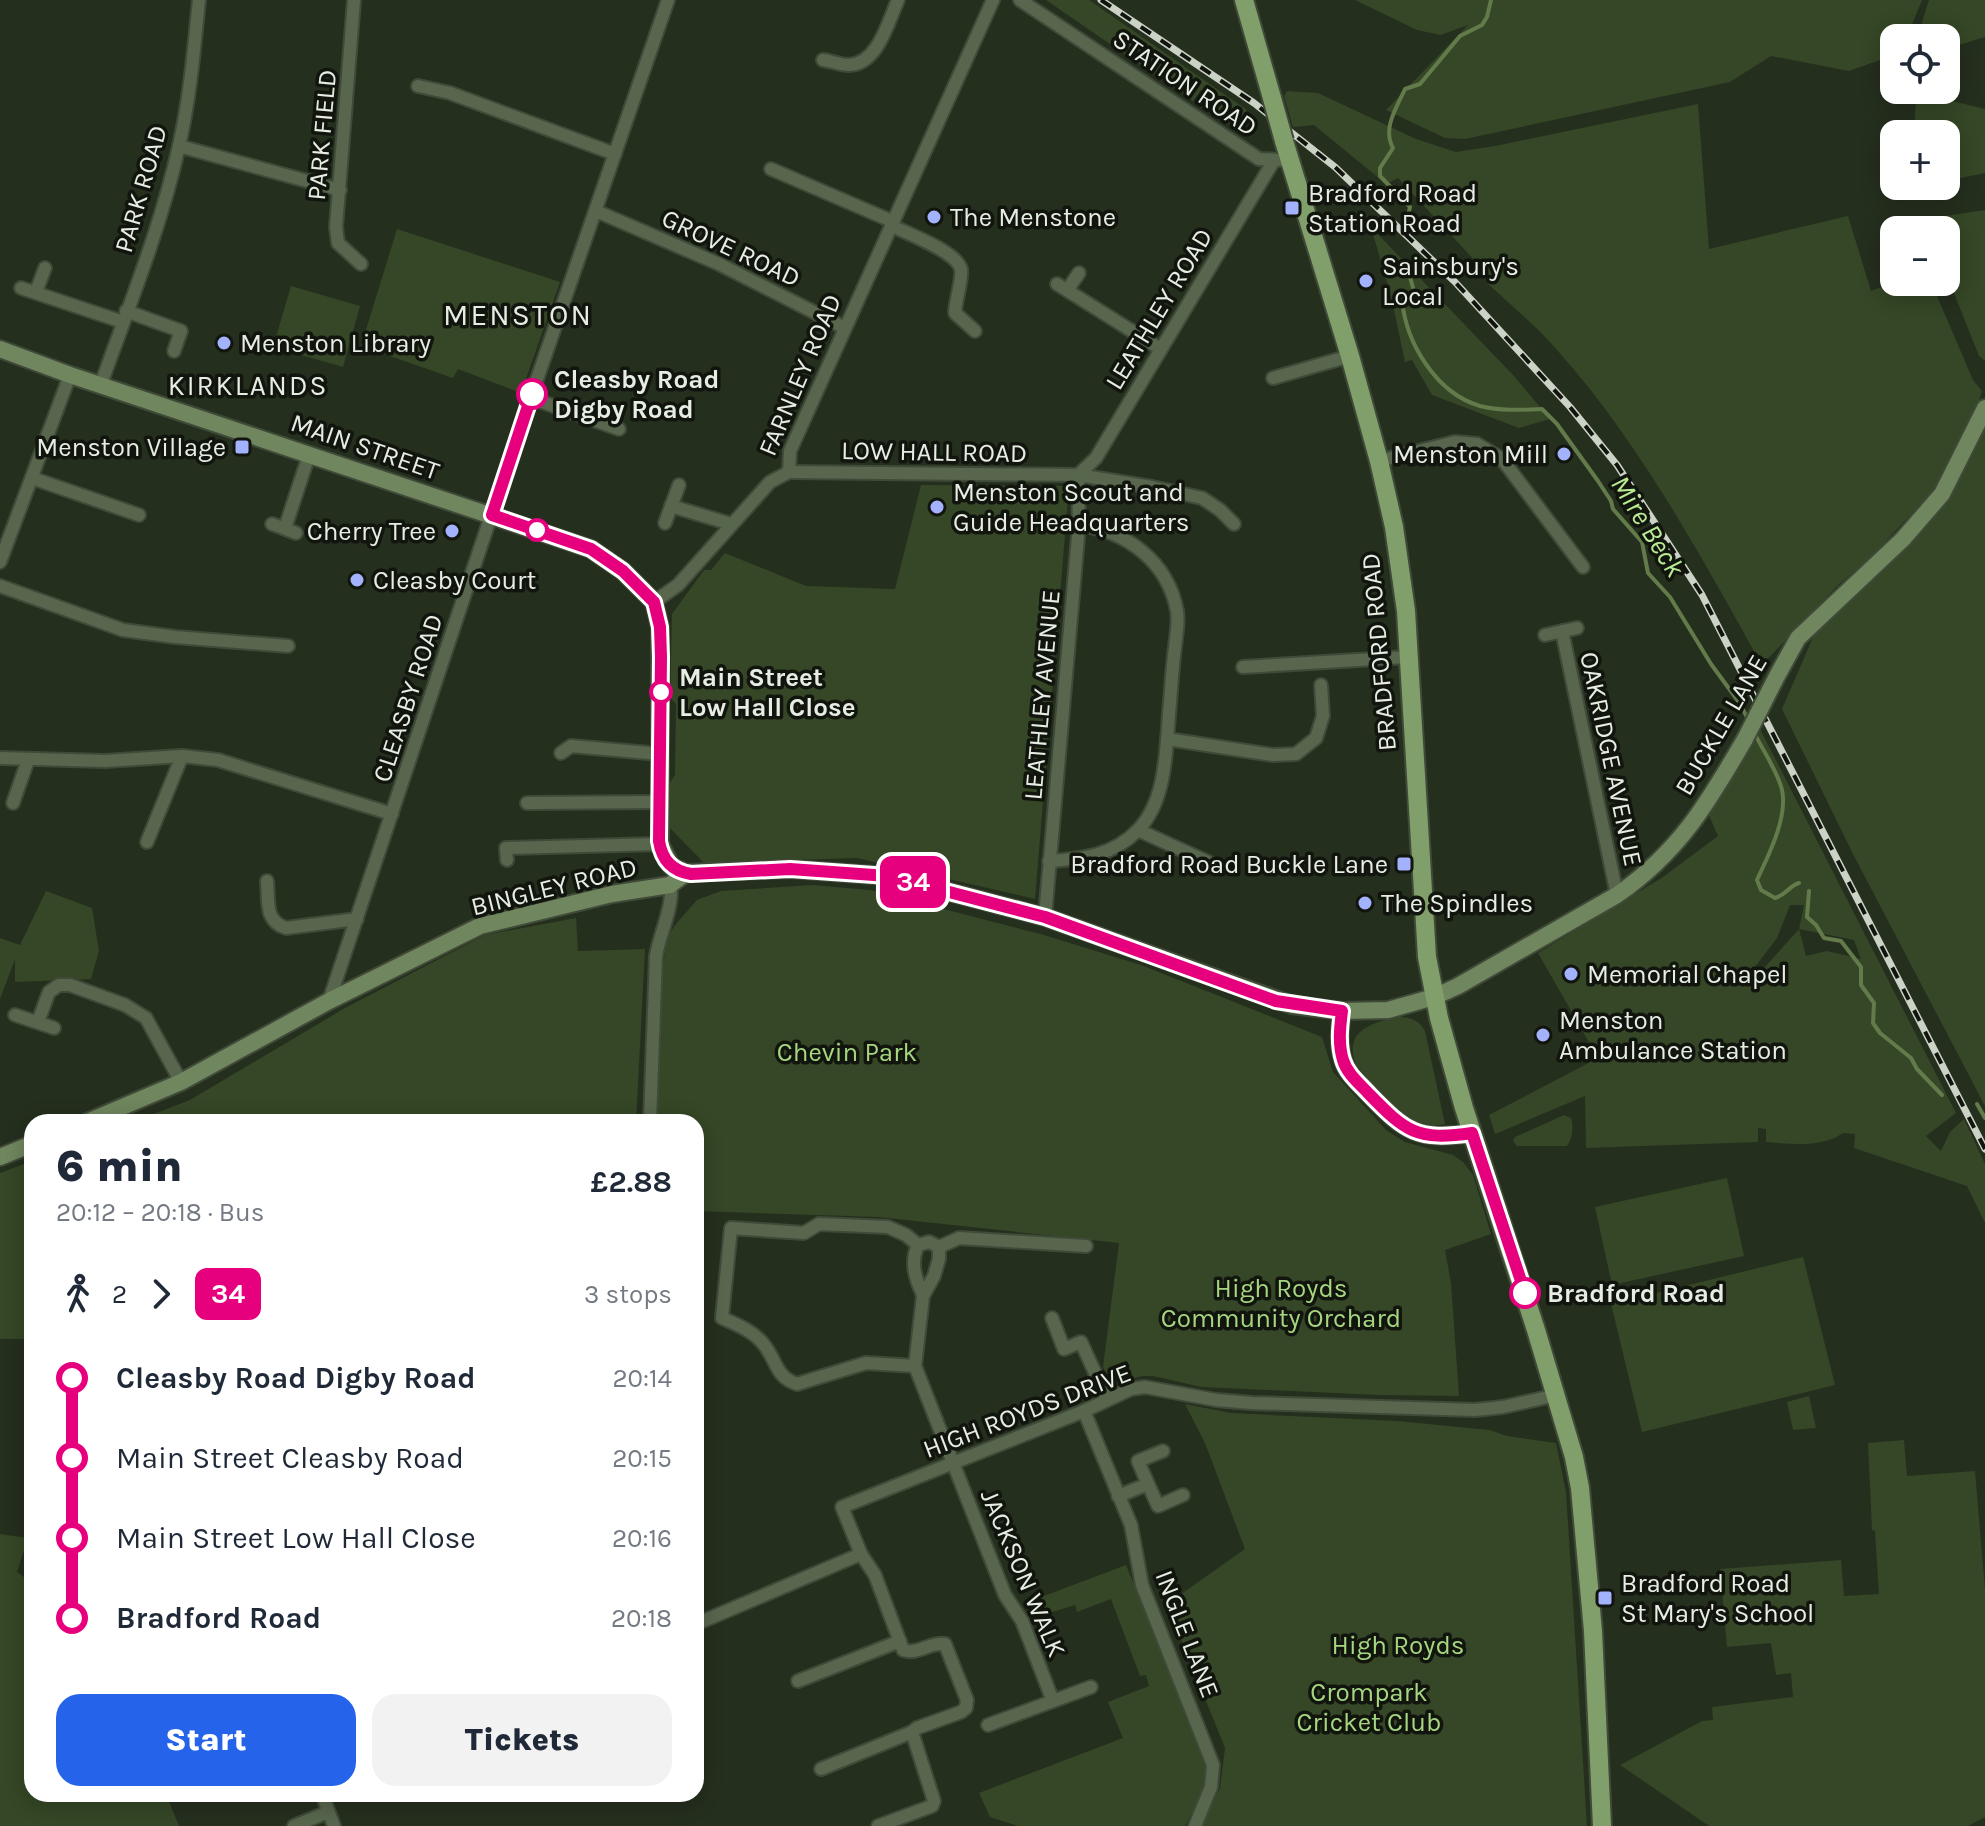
<!DOCTYPE html>
<meta charset="utf-8">
<style>
:root{--surface:#fff;--page:#f2f2f3;--text:#1f2937;--muted:#747a83;--accent:#2563eb}
body{margin:0;font-family:Karla,sans-serif;background:var(--page);color:var(--text);height:100vh;display:flex;flex-direction:column;font-size:30px;white-space:nowrap}
*{box-sizing:border-box;margin:0}
p{font-size:26px;color:var(--muted)}
.icon{flex:none;width:44px;height:44px;fill:none;stroke:currentColor;stroke-width:2;stroke-linecap:round;stroke-linejoin:round}
.map{position:relative;flex:1;overflow:hidden}
.side{position:absolute;left:24px;top:1114px;width:680px;height:688px;display:flex;flex-direction:column;background:var(--surface);border-radius:24px;box-shadow:0 4px 20px #0003}
.side>*{flex:none}
.badge{padding:0 16px;border-radius:12px;font-size:28px;line-height:52px}
.controls{position:absolute;left:1880px;top:24px;display:grid;gap:16px}
.controls a{display:grid;place-items:center;width:80px;height:80px;border-radius:16px;background:var(--surface);box-shadow:0 4px 20px #0003;font-size:40px}
.map>.badge{position:absolute;translate:-50% -50%;box-shadow:0 0 0 4px #fff}
.legs{display:flex;align-items:center;gap:12px;height:88px;padding:0 32px;font-size:26px}
.legs p{margin-inline-start:auto}
.headline{display:flex;align-items:center;justify-content:space-between;height:136px;padding:0 32px}
h1{font-size:44px;font-weight:800;line-height:60px}
.cta{display:flex;gap:16px;margin-top:auto;padding:16px 32px}
.cta a{flex:1;height:92px;border-radius:24px;background:var(--accent);color:#fff;font-size:32px;font-weight:800;line-height:92px;text-align:center}
.cta a+a{background:var(--page);color:var(--text)}
ul{padding:0 32px;list-style:none}
li{display:flex;align-items:center;gap:28px;height:80px;font-size:30px}
li i{display:grid;place-items:center;width:12px;height:100%;margin:0 10px;background:currentColor}
li i::after{content:'';width:20px;height:20px;margin:-10px;border:6px solid;border-radius:50%;background:var(--surface)}
li p{margin-inline-start:auto}
li:first-child i{background:linear-gradient(#0000 50%,currentColor 0)}
li:last-child i{background:linear-gradient(currentColor 50%,#0000 0)}
.map>svg:first-child{display:block}
</style>
<div class="map">
<svg width="1985" height="1826" viewBox="0 0 1985 1826">
<rect width="100%" height="100%" fill="#252f1e"/>
<g fill="#354726" fill-rule="evenodd">
<path d="M 1046,0 L 1089,0 L 1247,110 L 1236,129 L 1211,110 L 1216,101 L 1201,90 L 1193,101 Z"/>
<path d="M 1355,0 L 1922,0 L 1910,29 L 1899,38 L 1894,38 L 1894,55 L 1849,71 L 1771,56 L 1730,82 L 1465,139 L 1445,138 L 1386,110 L 1468,25 L 1441,35 L 1417,30 Z"/>
<path d="M 1929,0 L 1985,0 L 1985,37 L 1946,49 L 1946,38 L 1917,38 Z"/>
<path d="M 1287,91 L 1318,93 L 1416,139 L 1456,152 L 1495,146 L 1698,104 L 1709,249 L 1848,216 L 1871,291 L 1894,282 L 1931,282 L 1973,380 L 1982,391 L 1977,408 L 1932,492 L 1869,559 L 1837,586 L 1762,665 C 1701,557 1641,444 1557,350 C 1536,326 1511,305 1487,283 L 1491,278 L 1398,178 L 1386,184 L 1314,125 L 1293,127 L 1284,96 Z"/>
<path d="M 1928,95 L 1985,109 L 1985,173 L 1946,181 L 1946,134 L 1914,134 L 1916,98 Z"/>
<path d="M 1985,210 L 1985,361 L 1979,356 L 1946,273 L 1946,259 L 1957,259 L 1954,253 L 1946,253 L 1945,216 Z"/>
<path d="M 1371,227 L 1513,375 L 1550,419 L 1519,428 L 1432,395 L 1412,360 L 1405,362 L 1391,296 Z"/>
<path d="M 397,229 L 560,282 L 521,393 L 458,369 L 453,378 L 361,346 Z"/>
<path d="M 291,286 L 360,306 L 343,367 L 273,347 Z"/>
<path d="M 1985,421 L 1985,1106 L 1854,856 L 1782,709 L 1817,628 L 1911,541 Z"/>
<path d="M 921,485 L 1069,486 L 1035,899 L 857,858 L 704,863 L 667,825 L 669,784 L 675,775 L 676,704 L 670,698 L 672,614 L 704,570 L 711,570 L 725,553 L 806,586 L 895,589 Z"/>
<path d="M 1759,727 L 1956,1113 L 1926,1136 L 1941,1151 L 1950,1132 L 1964,1119 L 1985,1164 L 1985,1223 L 1967,1186 L 1854,1148 L 1855,1134 L 1843,1133 C 1822,1148 1792,1144 1766,1142 L 1766,1129 L 1758,1128 L 1758,1142 L 1586,1148 L 1585,1096 L 1495,1134 L 1489,1115 L 1598,1058 L 1538,953 L 1663,877 L 1718,836 L 1708,813 ZM 1790,905 L 1804,905 L 1799,929 L 1755,978 L 1755,967 L 1777,938 ZM 1799,929 L 1854,940 L 1861,959 L 1827,951 L 1806,956 Z"/>
<path d="M 812,885 L 870,890 L 1044,935 L 1141,965 L 1322,1037 L 1333,1072 L 1386,1130 L 1405,1142 L 1453,1155 L 1463,1162 L 1473,1175 L 1491,1234 L 1445,1250 L 1451,1283 L 1459,1396 L 1378,1395 L 1201,1387 L 1153,1376 L 1142,1376 L 1113,1385 L 1103,1367 L 1119,1243 L 878,1217 L 696,1211 L 696,1122 L 654,1122 L 659,1007 L 666,940 L 675,925 L 697,900 L 721,891 Z"/>
<path d="M 46,891 L 92,908 L 99,951 L 91,979 L 15,982 L 15,959 L 0,999 L 0,938 L 20,945 Z"/>
<path d="M 576,918 L 578,951 L 645,949 L 636,1122 L 133,1122 L 190,1100 L 345,1008 L 485,935 Z"/>
<path d="M 1395,1017 C 1408,1017 1418,1018 1425,1031 L 1445,1124 C 1402,1133 1381,1094 1356,1065 C 1344,1031 1368,1025 1395,1017 Z"/>
<path d="M 1564,1115 L 1571,1118 C 1574,1127 1572,1139 1567,1146 L 1517,1146 L 1513,1141 L 1515,1137 Z"/>
<path d="M 32,1161 L 32,1339 L 0,1339 L 0,1173 Z"/>
<path d="M 1727,1178 L 1744,1256 L 1612,1285 L 1595,1207 Z"/>
<path d="M 1803,1257 L 1835,1385 L 1642,1432 L 1611,1304 Z"/>
<path d="M 1809,1396 L 1816,1428 L 1793,1430 L 1787,1402 Z"/>
<path d="M 1185,1404 L 1231,1413 L 1397,1421 L 1490,1430 L 1507,1436 L 1556,1443 L 1566,1492 L 1587,1826 L 1201,1826 L 1220,1788 L 1225,1748 L 1167,1604 L 1245,1549 L 1205,1443 Z"/>
<path d="M 1904,1440 L 1907,1476 L 1975,1471 L 1985,1589 L 1985,1817 L 1968,1826 L 1709,1826 L 1620,1765 L 1702,1721 L 1713,1720 L 1712,1707 L 1793,1697 L 1791,1673 L 1776,1675 L 1771,1643 L 1727,1647 L 1720,1569 L 1841,1560 L 1844,1596 L 1879,1594 L 1875,1531 L 1872,1530 L 1868,1443 Z"/>
<path d="M 0,1534 L 28,1538 L 17,1572 L 32,1583 L 32,1794 L 166,1794 L 179,1826 L 0,1826 Z"/>
<path d="M 1126,1565 L 1205,1756 C 1208,1788 1199,1799 1185,1826 L 1018,1826 L 990,1817 L 979,1793 L 1123,1738 L 1108,1702 L 1149,1686 L 1146,1675 L 1140,1676 L 1111,1599 L 1077,1612 L 1075,1605 L 1033,1618 L 1028,1602 Z"/>
</g>
<g fill="none" stroke-linecap="round" stroke-linejoin="round">
<g stroke="#637a4b" stroke-width="4">
<path d="M 1408,216 L 1410,207 L 1380,176 L 1380,168 L 1393,148 C 1382,128 1397,107 1405,89 L 1420,84 L 1460,36 L 1482,25 L 1487,17 L 1491,0"/>
<path d="M 1407,267 L 1414,291 L 1402,300 C 1406,343 1436,393 1480,406 C 1500,411 1521,410 1542,409 L 1557,424 L 1598,481 L 1611,501 L 1613,509 L 1642,542 L 1648,573 L 1670,597 L 1711,664 L 1741,705 L 1749,722"/>
<path d="M 1755,734 C 1763,751 1778,772 1782,790 C 1788,818 1768,856 1757,880 L 1761,890 L 1775,898 C 1786,895 1789,886 1799,883"/>
<path d="M 1809,891 L 1807,917 L 1816,925 L 1824,938 L 1841,941 L 1861,967 L 1861,985 L 1874,1003 L 1873,1023 L 1880,1033 L 1911,1058 L 1917,1069 L 1942,1095"/>
<path d="M 1977,1104 L 1985,1118"/>
</g>
<defs>
<g id="street">
<path d="M 354,0 L 336,227 L 338,243 L 361,264"/>
<path d="M 1020,0 L 1259,159 L 1280,160"/>
<path d="M 823,60 C 831,61 840,65 849,65 C 878,64 888,22 898,0"/>
<path d="M 418,86 L 450,93 L 615,154"/>
<path d="M 179,146 L 340,190"/>
<path d="M 771,169 L 894,222"/>
<path d="M 596,211 L 719,264 L 845,328"/>
<path d="M 892,226 C 908,234 956,251 961,269 C 963,278 955,302 955,313 L 975,331"/>
<path d="M 1057,284 L 1159,348"/>
<path d="M 21,288 L 123,322"/>
<path d="M 1068,289 L 1079,273"/>
<path d="M 36,292 L 45,268"/>
<path d="M 126,311 L 181,331 L 174,351"/>
<path d="M 1273,378 L 1350,356"/>
<path d="M 101,384 C 129,306 161,227 179,146 C 190,98 194,49 199,0"/>
<path d="M 531,398 L 619,429"/>
<path d="M 1379,461 L 1455,442 L 1477,444 L 1502,459 L 1583,567"/>
<path d="M 789,472 L 1078,475 L 1152,487 L 1202,498 L 1220,510 L 1234,524"/>
<path d="M 1078,475 L 1096,458 L 1273,162"/>
<path d="M 32,478 L 139,515"/>
<path d="M 671,506 L 731,524"/>
<path d="M 665,523 L 679,485"/>
<path d="M 272,524 L 296,533"/>
<path d="M 285,528 L 309,455"/>
<path d="M 0,562 L 70,375"/>
<path d="M 0,586 L 123,630 L 175,637 L 288,646"/>
<path d="M 654,602 L 678,585 L 770,482 L 789,472 L 790,451 L 993,0"/>
<path d="M 1562,631 L 1617,895"/>
<path d="M 1545,635 L 1577,628"/>
<path d="M 1243,667 L 1408,657"/>
<path d="M 1167,739 L 1273,755 L 1296,754 L 1316,738 L 1323,716 L 1321,685"/>
<path d="M 561,753 L 571,746 L 660,754"/>
<path d="M 0,758 L 105,761 L 182,756 L 218,760 L 392,814"/>
<path d="M 13,803 L 28,760"/>
<path d="M 527,803 L 659,802"/>
<path d="M 1138,830 L 1208,862"/>
<path d="M 147,842 L 182,756"/>
<path d="M 507,860 L 506,848 L 660,844"/>
<path d="M 1049,861 C 1082,859 1113,856 1138,830 C 1166,801 1166,752 1169,714 C 1171,692 1172,670 1175,647 C 1176,636 1179,622 1177,611 C 1168,562 1127,531 1079,525"/>
<path d="M 267,881 C 269,901 264,921 286,928 L 357,919"/>
<path d="M 1045,917 L 1079,525 L 1078,475"/>
<path d="M 329,1001 L 526,411 L 668,0"/>
<path d="M 15,1015 L 54,1028"/>
<path d="M 38,1022 L 49,992 L 59,985 L 70,985 L 125,1005 L 146,1018 L 181,1082"/>
<path d="M 650,1122 L 656,956 C 659,936 675,903 670,885"/>
<path d="M 939,1247 L 959,1238 L 1086,1246"/>
<path d="M 923,1295 C 915,1278 910,1262 918,1245 L 929,1242 L 939,1247 L 939,1259 L 934,1276 L 923,1296 L 915,1366 L 1005,1595 L 1022,1621 L 1053,1701"/>
<path d="M 1052,1318 L 1064,1349 L 1081,1342 L 1107,1399"/>
<path d="M 915,1366 L 866,1363 L 797,1384 C 776,1377 777,1362 765,1346 C 755,1332 738,1325 722,1318 L 731,1228 L 804,1233 L 819,1224 L 888,1227 L 906,1235 L 918,1245"/>
<path d="M 1084,1411 L 1131,1525 L 1142,1585 L 1213,1765 L 1211,1787 L 1195,1826"/>
<path d="M 1148,1484 L 1158,1506 L 1183,1495"/>
<path d="M 1118,1496 L 1148,1484 L 1138,1461 L 1163,1451"/>
<path d="M 861,1554 L 875,1575 L 903,1650 C 918,1655 930,1642 945,1644 L 967,1700 L 966,1708 L 961,1712 L 917,1728 L 912,1732 L 934,1801 L 932,1806 L 878,1826"/>
<path d="M 696,1624 L 861,1554 L 842,1507 L 1084,1411 L 1131,1389 L 1145,1387 L 1216,1400 L 1252,1403 L 1475,1410 L 1503,1407 L 1557,1395"/>
<path d="M 798,1681 L 900,1641"/>
<path d="M 988,1725 L 1091,1687"/>
<path d="M 821,1769 L 912,1732"/>
<path d="M 322,1794 L 334,1826"/>
<path d="M 294,1826 L 328,1812"/>
</g>
<g id="secondary">
<path d="M 0,349 L 70,375 L 591,549 L 623,571 L 654,602 L 660,627 L 660,844 L 671,866 L 686,873 L 790,869 L 888,876 L 1045,917 L 1292,1005 L 1342,1011 L 1388,1010 L 1434,997 L 1458,986 L 1617,895 C 1679,852 1708,803 1745,739"/>
<path d="M 1777,676 L 1798,638 L 1903,539 L 1942,494 L 1985,408"/>
<path d="M 1342,1011 C 1340,1027 1338,1044 1343,1060 C 1347,1074 1360,1084 1369,1094 C 1406,1132 1418,1141 1472,1133"/>
<path d="M 87,1122 L 181,1082 L 329,1001 L 480,926 L 612,894 L 670,885 L 686,873"/>
<path d="M 0,1157 L 32,1144"/>
</g>
<g id="primary">
<path d="M 1244,0 L 1272,98"/>
<path d="M 1284,141 L 1350,356 L 1379,461 L 1394,527 L 1406,611 L 1427,957 L 1439,1018 L 1464,1108 L 1536,1330 L 1574,1457 L 1580,1488 L 1593,1631 L 1602,1826"/>
</g>
</defs>
<use href="#street" stroke="#404a39" stroke-width="16"/>
<use href="#secondary" stroke="#404a39" stroke-width="20"/>
<use href="#primary" stroke="#404a39" stroke-width="22"/>
<use href="#street" stroke="#57664d" stroke-width="12"/>
<use href="#secondary" stroke="#6f865e" stroke-width="16"/>
<use href="#primary" stroke="#819f6b" stroke-width="18"/>
<defs>
<path id="rail" d="M 1101,0 L 1254,103 L 1335,167 L 1455,282 L 1570,407 L 1617,465 L 1702,595 L 1985,1149"/>
</defs>
<use href="#rail" stroke="#cbd2c6" stroke-width="7"/>
<use href="#rail" stroke="#11150e" stroke-width="4" stroke-dasharray="12" stroke-linecap="butt"/>
<defs>
<path id="secondary-bridge" d="M 1745,739 L 1777,676"/>
<path id="primary-bridge" d="M 1272,98 L 1284,141"/>
</defs>
<use href="#secondary-bridge" stroke="#404a39" stroke-width="20" stroke-linecap="butt"/>
<use href="#primary-bridge" stroke="#404a39" stroke-width="22" stroke-linecap="butt"/>
<use href="#secondary-bridge" stroke="#6f865e" stroke-width="16"/>
<use href="#primary-bridge" stroke="#819f6b" stroke-width="18"/>
</g>
<g fill="none" stroke-linecap="round" stroke-linejoin="round">
<defs>
<path id="line-1" d="M 532,394 L 492,515 L 591,549 L 623,571 L 654,602 L 660,627 L 661,657 L 659,841 C 662,860 672,871 691,874 L 790,869 L 888,876 L 1045,917 L 1276,1001 L 1342,1011 C 1340,1027 1338,1044 1343,1060 C 1347,1074 1360,1084 1369,1094 C 1406,1132 1417,1141 1472,1133 L 1525,1293"/>
</defs>
<use href="#line-1" stroke="#fff" stroke-width="18"/>
<use href="#line-1" stroke="#e6007e" stroke-width="12"/>
</g>
<g fill="#a3b2fd" stroke="#11150e" stroke-width="3">
<rect x="1284" y="200" width="16" height="16" rx="4"/>
<circle cx="934" cy="217" r="8"/>
<circle cx="1366" cy="281" r="8"/>
<circle cx="224" cy="343" r="8"/>
<rect x="234" y="439" width="16" height="16" rx="4"/>
<circle cx="1564" cy="454" r="8"/>
<circle cx="937" cy="507" r="8"/>
<circle cx="452" cy="531" r="8"/>
<circle cx="357" cy="580" r="8"/>
<rect x="1396" y="856" width="16" height="16" rx="4"/>
<circle cx="1365" cy="903" r="8"/>
<circle cx="1571" cy="974" r="8"/>
<circle cx="1543" cy="1035" r="8"/>
<rect x="1597" y="1590" width="16" height="16" rx="4"/>
</g>
<g fill="#fff" stroke="#e6007e" stroke-width="4">
<circle cx="532" cy="394" r="14"/>
<circle cx="537" cy="530" r="10"/>
<circle cx="661" cy="692" r="10"/>
<circle cx="1525" cy="1293" r="14"/>
</g>
<g text-anchor="middle" dominant-baseline="central" stroke-width="7" stroke-linejoin="round" paint-order="stroke">
<g font-size="26" fill="#e6ede2" stroke="#11150e">
<text transform="translate(1185 83) rotate(34)">STATION ROAD</text>
<text transform="translate(322 135) rotate(-85)">PARK FIELD</text>
<text transform="translate(141 189) rotate(-74)">PARK ROAD</text>
<text transform="translate(731 248) rotate(25)">GROVE ROAD</text>
<text transform="translate(1159 309) rotate(-59)">LEATHLEY ROAD</text>
<text transform="translate(800 375) rotate(-67)">FARNLEY ROAD</text>
<text transform="translate(365 447) rotate(19)">MAIN STREET</text>
<text transform="translate(934 452) rotate(1)">LOW HALL ROAD</text>
<text transform="translate(1379 652) rotate(-95)">BRADFORD ROAD</text>
<text transform="translate(1042 695) rotate(-85)">LEATHLEY AVENUE</text>
<text transform="translate(408 698) rotate(-72)">CLEASBY ROAD</text>
<text transform="translate(1721 725) rotate(-60)">BUCKLE LANE</text>
<text transform="translate(1611 759) rotate(78)">OAKRIDGE AVENUE</text>
<text transform="translate(554 887) rotate(-14)">BINGLEY ROAD</text>
<text transform="translate(1027 1411) rotate(-21)">HIGH ROYDS DRIVE</text>
<text transform="translate(1023 1573) rotate(67)">JACKSON WALK</text>
<text transform="translate(1187 1634) rotate(69)">INGLE LANE</text>
</g>
<g font-size="26" fill="#e6ede2" stroke="#11150e" text-anchor="start">
<text x="1308" y="193">Bradford Road<tspan x="1308" dy="30">Station Road</tspan></text>
<text x="950" y="217">The Menstone</text>
<text x="1382" y="266">Sainsbury's<tspan x="1382" dy="30">Local</tspan></text>
<text x="240" y="343">Menston Library</text>
<text x="226" y="447" text-anchor="end">Menston Village</text>
<text x="1548" y="454" text-anchor="end">Menston Mill</text>
<text x="953" y="492">Menston Scout and<tspan x="953" dy="30">Guide Headquarters</tspan></text>
<text x="436" y="531" text-anchor="end">Cherry Tree</text>
<text x="373" y="580">Cleasby Court</text>
<text x="1388" y="864" text-anchor="end">Bradford Road Buckle Lane</text>
<text x="1381" y="903">The Spindles</text>
<text x="1587" y="974">Memorial Chapel</text>
<text x="1559" y="1020">Menston<tspan x="1559" dy="30">Ambulance Station</tspan></text>
<text x="1621" y="1583">Bradford Road<tspan x="1621" dy="30">St Mary's School</tspan></text>
</g>
<g font-size="26" font-weight="bold" fill="#e6ede2" stroke="#11150e" text-anchor="start">
<text x="554" y="379">Cleasby Road<tspan x="554" dy="30">Digby Road</tspan></text>
<text x="679" y="677">Main Street<tspan x="679" dy="30">Low Hall Close</tspan></text>
<text x="1547" y="1293">Bradford Road</text>
</g>
<g font-size="26" fill="#a6d680" stroke="#11150e">
<text x="847" y="1052">Chevin Park</text>
<text x="1281" y="1288">High Royds<tspan x="1281" dy="30">Community Orchard</tspan></text>
<text x="1398" y="1645">High Royds</text>
<text x="1369" y="1692">Crompark<tspan x="1369" dy="30">Cricket Club</tspan></text>
</g>
<g font-size="28" letter-spacing="2" fill="#e6ede2" stroke="#11150e">
<text x="248" y="385">KIRKLANDS</text>
</g>
<g font-size="28" font-style="italic" fill="#baeb94" stroke="#11150e">
<text transform="translate(1648 526) rotate(58)">Mire Beck</text>
</g>
<g font-size="30" letter-spacing="2" fill="#e6ede2" stroke="#11150e">
<text x="518" y="315">MENSTON</text>
</g>
</g>
</svg>
<div class="controls">
<a><svg class="icon" aria-label="locate" viewBox="0 0 24 24"><circle cx="12" cy="12" r="6"/><path d="M12 2v4M12 18v4M2 12h4M18 12h4"/></svg></a>
<a>+</a>
<a>−</a>
</div>
<b class="badge" style="left:913px;top:882px;background:#e6007e;color:#fff">34</b>
<section class="side">
<div class="headline"><div><h1>6 min</h1><p>20:12 – 20:18 · Bus</p></div><b>£2.88</b></div>
<div class="legs"><svg class="icon" aria-label="walk" viewBox="0 0 24 24"><circle cx="13" cy="4" r="2"/><path d="M13 8l-2 6 4 7M11 14l-3 7M7 12l3-4h3l4 4"/></svg>2<svg class="icon" aria-label="forward" viewBox="0 0 24 24"><path d="M9 5l7 7-7 7"/></svg><b class="badge" style="background:#e6007e;color:#fff">34</b><p>3 stops</p></div>
<ul>
<li><i style="color:#e6007e"></i><b>Cleasby Road Digby Road</b><p>20:14</p></li>
<li><i style="color:#e6007e"></i><span>Main Street Cleasby Road</span><p>20:15</p></li>
<li><i style="color:#e6007e"></i><span>Main Street Low Hall Close</span><p>20:16</p></li>
<li><i style="color:#e6007e"></i><b>Bradford Road</b><p>20:18</p></li>
</ul>
<div class="cta"><a>Start</a><a>Tickets</a></div>
</section>
</div>
